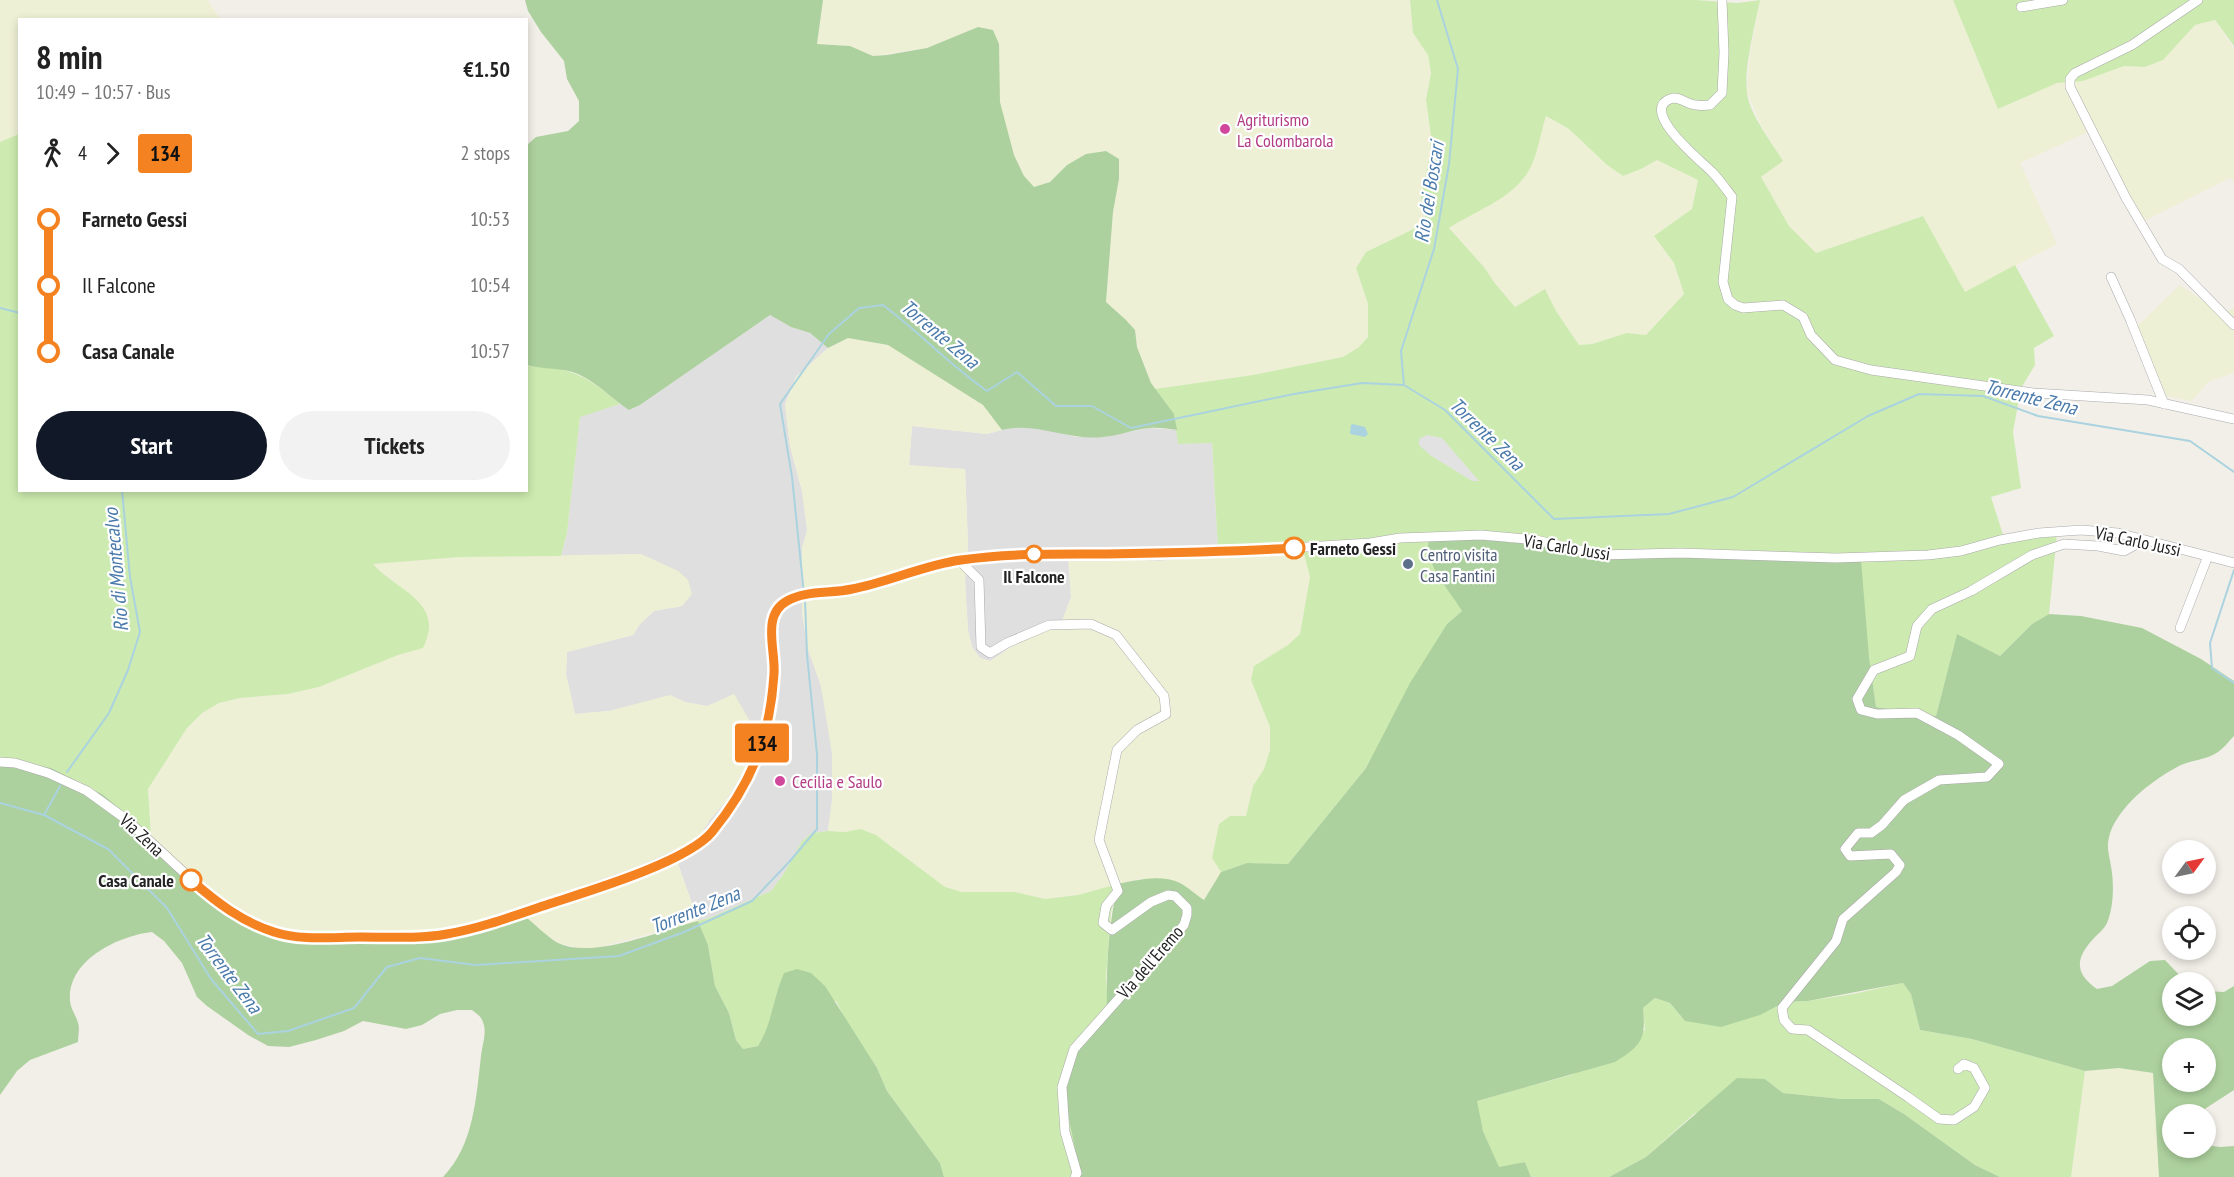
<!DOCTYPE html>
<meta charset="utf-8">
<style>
:root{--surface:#fff;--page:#f2f2f2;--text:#222;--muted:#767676;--accent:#111827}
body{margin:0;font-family:"PT Sans Narrow",sans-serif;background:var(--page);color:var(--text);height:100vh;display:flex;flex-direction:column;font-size:22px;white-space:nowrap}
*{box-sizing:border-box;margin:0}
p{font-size:20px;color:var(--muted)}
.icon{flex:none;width:33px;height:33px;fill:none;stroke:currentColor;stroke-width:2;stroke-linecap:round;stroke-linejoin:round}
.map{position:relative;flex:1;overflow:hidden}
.details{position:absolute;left:18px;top:18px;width:510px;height:474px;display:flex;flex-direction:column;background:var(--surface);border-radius:0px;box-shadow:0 3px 9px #0003}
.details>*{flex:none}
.badge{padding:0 12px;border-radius:4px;font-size:21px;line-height:39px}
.needle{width:39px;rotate:57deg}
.buttons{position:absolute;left:2162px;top:840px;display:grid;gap:12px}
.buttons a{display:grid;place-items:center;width:54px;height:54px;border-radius:50%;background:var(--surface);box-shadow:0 3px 9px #0003;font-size:30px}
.map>.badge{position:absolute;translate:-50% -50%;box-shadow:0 0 0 3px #fff}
.legs{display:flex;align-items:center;gap:9px;height:66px;padding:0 18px;font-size:20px}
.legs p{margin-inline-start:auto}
.summary{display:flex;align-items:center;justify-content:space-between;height:102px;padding:0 18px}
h1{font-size:33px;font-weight:700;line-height:45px}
.action{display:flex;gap:12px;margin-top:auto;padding:12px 18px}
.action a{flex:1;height:69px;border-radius:36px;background:var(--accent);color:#fff;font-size:24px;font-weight:700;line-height:69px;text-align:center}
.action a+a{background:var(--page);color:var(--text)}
ul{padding:0 18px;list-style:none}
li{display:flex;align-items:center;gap:21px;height:66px;font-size:22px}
li i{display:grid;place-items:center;width:9px;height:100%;margin:0 8px;background:currentColor}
li i::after{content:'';width:15px;height:15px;margin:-8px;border:4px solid;border-radius:50%;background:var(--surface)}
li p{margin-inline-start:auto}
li:first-child i{background:linear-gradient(#0000 50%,currentColor 0)}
li:last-child i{background:linear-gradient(currentColor 50%,#0000 0)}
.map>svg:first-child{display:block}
</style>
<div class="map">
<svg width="2234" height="1177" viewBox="0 0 2234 1177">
<rect width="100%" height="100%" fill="#f2efe9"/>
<g fill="#e0dfdf">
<path d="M 770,315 L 791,327 L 810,333 L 828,348 L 796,377 L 785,404 L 790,446 L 802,491 L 806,516 L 807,531 L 802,548 L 802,613 L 808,649 L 821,686 L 830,733 L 832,753 L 832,801 L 828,831 L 812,833 L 802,841 L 785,872 L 771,891 L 712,917 L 698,921 L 675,855 L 697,840 L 709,821 L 707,706 L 685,702 L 670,696 L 609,711 L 575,714 L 566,674 L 567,652 L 633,635 L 640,624 L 654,611 L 682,606 L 641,554 L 561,556 L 567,533 L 580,416 L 620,404 L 629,410 L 640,405 Z"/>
<path d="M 912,426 L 987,434 L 1016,426 L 1043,429 L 1076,437 L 1103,437 L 1149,428 L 1177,430 L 1178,444 L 1212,442 L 1218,549 L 1183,549 L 1184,559 L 1159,561 L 1069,557 L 1071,597 L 1063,619 L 1025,638 L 990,661 L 980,658 L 972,647 L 968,630 L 965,581 L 968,544 L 965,469 L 909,466 Z"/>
</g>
<g fill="#eef0d5">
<path d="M 0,0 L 208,0 L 220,19 L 20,20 L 19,134 L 0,142 Z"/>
<path d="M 823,0 L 1410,0 L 1413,33 L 1428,55 L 1431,73 L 1426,100 L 1431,136 L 1430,154 L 1421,197 L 1426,223 L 1366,252 L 1356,268 L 1368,304 L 1368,337 L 1359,347 L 1343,357 L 1253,375 L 1155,389 L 1151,383 L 1137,347 L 1135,330 L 1126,320 L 1106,303 L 1113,212 L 1119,179 L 1067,165 L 1050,182 L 1034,188 L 1024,176 L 1014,155 L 1000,102 L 999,81 L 978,27 L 927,48 L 873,56 L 850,46 L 817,44 Z"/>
<path d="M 1760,0 L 1953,0 L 1998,109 L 2057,83 L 2083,81 L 2124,66 L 2145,67 L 2163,60 L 2195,25 L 2215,20 L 2234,49 L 2234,182 L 2230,178 L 2142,222 L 2095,129 L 2020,163 L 2057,244 L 1965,292 L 1922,216 L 1816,253 L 1789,226 L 1761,177 L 1783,161 L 1760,123 L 1747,91 L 1750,54 Z"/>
<path d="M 1545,116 L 1569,129 L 1607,165 L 1623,176 L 1641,169 L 1657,160 L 1698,180 L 1692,209 L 1654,236 L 1674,263 L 1684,294 L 1646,335 L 1627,333 L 1592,344 L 1579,345 L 1556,311 L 1545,289 L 1515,307 L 1494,282 L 1484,267 L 1449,228 L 1511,191 L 1533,163 Z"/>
<path d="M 2180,285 L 2222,314 L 2234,308 L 2234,373 L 2208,382 L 2192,401 L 2161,395 L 2134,329 Z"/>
<path d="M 848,338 L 888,345 L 918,362 L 983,405 L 1002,430 L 987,434 L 912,426 L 909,465 L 965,469 L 968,544 L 965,581 L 968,630 L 972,647 L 980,658 L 990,661 L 1025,638 L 1063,619 L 1071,597 L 1068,557 L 1159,561 L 1183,559 L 1183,548 L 1303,550 L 1310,577 L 1300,634 L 1288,645 L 1254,666 L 1251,680 L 1270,727 L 1270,750 L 1264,769 L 1253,786 L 1246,816 L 1230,816 L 1219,824 L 1212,858 L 1221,872 L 1204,900 L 1180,883 L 1139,879 L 1078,895 L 1045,899 L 1015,892 L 962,892 L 945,887 L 876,835 L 861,829 L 845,832 L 828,831 L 832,801 L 832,753 L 821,686 L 808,649 L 802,613 L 802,548 L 807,531 L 802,491 L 790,446 L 785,404 L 796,377 L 828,348 Z"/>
<path d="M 641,554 L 678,571 L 688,580 L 692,594 L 682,606 L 654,611 L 640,624 L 633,635 L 567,652 L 566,674 L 575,714 L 609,711 L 670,695 L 685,702 L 707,706 L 734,694 L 757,733 L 750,760 L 726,801 L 709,821 L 697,840 L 675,855 L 698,921 L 596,948 L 578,948 L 559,943 L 546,934 L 461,930 L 274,935 L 237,917 L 151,836 L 148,789 L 187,728 L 202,713 L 219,703 L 240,698 L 288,694 L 319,687 L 398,655 L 423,648 L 417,600 L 372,564 L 460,557 Z"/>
<path d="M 2119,1068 L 2153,1073 L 2159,1177 L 2071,1177 L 2085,1071 Z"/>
</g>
<g fill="#cdebb0" fill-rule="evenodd">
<path d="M 1410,0 L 1696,0 L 1738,3 L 1760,0 C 1755,25 1744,68 1747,92 C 1749,114 1772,142 1783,161 L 1761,177 L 1789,226 L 1816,253 L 1923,216 L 1965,292 L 2015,265 L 2054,336 L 2034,348 L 2035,365 L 2021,388 L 2013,432 L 2021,488 L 1991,497 L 2005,541 L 2057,534 L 2049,614 L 2032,624 L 2000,656 L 1957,635 L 1936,716 L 1876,707 L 1869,657 L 1600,557 L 1536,540 L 1512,543 L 1494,539 L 1453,595 L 1462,611 L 1447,624 L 1366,768 L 1288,864 L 1247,863 L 1221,872 L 1212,858 L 1219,824 L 1230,816 L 1246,816 L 1253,786 L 1264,769 L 1270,750 L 1270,727 L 1251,680 L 1254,666 L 1288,645 L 1300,634 L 1310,577 L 1303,550 L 1218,549 L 1212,443 L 1178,444 L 1174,414 L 1155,389 L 1253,375 L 1343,357 L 1359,347 L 1368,337 L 1368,304 L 1356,268 L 1366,252 L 1426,223 L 1421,197 L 1430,154 L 1431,136 L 1426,100 L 1431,73 L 1428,55 L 1413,33 ZM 1546,116 L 1569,129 L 1607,165 L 1623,176 L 1641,169 L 1657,160 L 1698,180 L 1692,209 L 1654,236 L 1674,263 L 1684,294 L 1646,335 L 1627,333 L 1592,344 L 1579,345 L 1556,311 L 1545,289 L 1515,307 L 1494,282 L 1484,267 L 1449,228 C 1478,209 1519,197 1533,162 C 1539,147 1541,131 1546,116 Z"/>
<path d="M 1953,0 L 2234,0 L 2234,46 L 2215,20 L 2195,25 L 2163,60 L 2145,67 L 2124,66 L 2083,81 L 2057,83 L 1998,109 Z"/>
<path d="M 19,134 L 20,490 L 526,490 L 527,365 C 537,368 549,366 559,369 C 584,374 601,388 620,404 L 580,417 L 567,533 L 561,556 L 460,557 L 373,564 C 397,591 446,602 423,648 L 398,655 L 319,687 L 288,694 L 240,698 L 219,703 L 202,713 L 187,728 L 148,789 L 151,836 L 102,794 L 78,781 L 0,758 L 0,142 Z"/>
<path d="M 861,829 L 876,835 L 945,887 L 962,892 L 1015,892 L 1045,899 L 1078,895 L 1118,884 L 1111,912 L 1106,977 L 1108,1012 L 1076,1153 L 1076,1177 L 944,1177 L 940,1163 L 887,1091 L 877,1068 L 849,1026 L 836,1001 L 772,1014 L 766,1034 L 758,1046 L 743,1049 L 736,1040 L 729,1013 L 715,986 L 708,945 L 698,921 L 712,917 L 771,891 L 785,872 L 802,841 L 812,833 L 828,831 L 845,832 Z"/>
<path d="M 1903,983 L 1911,993 L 1920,1030 L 1972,1039 L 2085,1071 L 2071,1177 L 2000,1177 L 1975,1165 L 1904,1114 L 1879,1099 L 1842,1099 L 1783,1093 L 1765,1079 L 1694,1114 L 1646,1157 L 1609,1177 L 1531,1177 L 1525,1162 L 1499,1168 L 1483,1131 L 1476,1101 L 1571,1075 L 1645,1030 L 1643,1008 L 1655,998 L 1670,1003 L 1685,1021 L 1785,1002 L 1808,1001 L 1853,994 Z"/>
</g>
<g fill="#add19e" fill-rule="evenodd">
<path d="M 525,0 L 823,0 L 817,44 L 850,46 L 873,56 L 887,55 L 927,48 L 978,27 L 993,30 L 999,44 L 1000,102 L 1014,155 L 1024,176 L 1034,187 L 1050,182 L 1067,165 L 1086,154 L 1106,151 L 1119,159 L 1119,179 L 1113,212 L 1106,302 L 1126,320 L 1135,330 L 1137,347 L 1151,383 L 1174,414 L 1177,430 C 1168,429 1158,427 1149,428 C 1134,429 1119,436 1103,437 C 1068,441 1036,421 1002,430 L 983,405 L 888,345 L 848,338 L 828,348 L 810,333 L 791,327 L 770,315 L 640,405 L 629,410 C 612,399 598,383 578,374 C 561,367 544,370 527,365 L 527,145 L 536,137 L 568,131 L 579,121 L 579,101 L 567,79 L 564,61 L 541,32 L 528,11 Z"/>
<path d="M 1429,538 L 1494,539 L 1512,543 L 1535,540 L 1578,549 L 1621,553 L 1861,560 L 1869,657 L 1876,707 L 1936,716 L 1957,634 L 2000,656 L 2032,624 L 2049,614 L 2081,616 L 2142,628 L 2201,659 L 2234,681 L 2234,736 C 2229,741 2224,748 2218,752 C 2207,760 2191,760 2179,766 C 2153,780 2125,801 2112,828 C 2104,847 2110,854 2112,873 C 2114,888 2113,909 2107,923 C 2105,928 2099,933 2095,937 C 2076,957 2073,972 2097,989 L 2112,986 L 2150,961 L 2165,960 L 2186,982 L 2172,982 L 2172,1016 L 2205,1016 L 2205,991 L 2224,992 L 2234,986 L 2234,1090 L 2197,1114 L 2172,1114 L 2172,1148 L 2205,1148 L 2205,1145 L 2220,1147 L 2234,1146 L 2234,1177 L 2159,1177 L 2153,1073 L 2119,1068 L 2085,1071 L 1972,1039 L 1920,1030 L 1911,994 L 1903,983 L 1808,1001 L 1785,1002 L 1760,1015 L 1721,1027 L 1685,1021 L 1670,1003 L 1655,998 L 1643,1008 C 1646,1039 1642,1045 1615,1062 L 1477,1101 L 1483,1131 L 1499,1167 L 1525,1162 L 1531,1177 L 1076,1177 L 1076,1153 L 1064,1095 L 1070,1066 L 1083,1043 L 1107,1012 C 1106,969 1108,926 1118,884 C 1137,880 1161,874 1180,883 C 1188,887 1196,895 1204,900 L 1221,872 L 1247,863 L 1288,864 L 1366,768 L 1410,683 L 1447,624 L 1462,611 C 1450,590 1423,564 1429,538 ZM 2172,1048 L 2205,1048 L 2205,1082 L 2172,1082 Z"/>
<path d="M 0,758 L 51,768 L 102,794 L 125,813 L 211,896 L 274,935 L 461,930 L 526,917 C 536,925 546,936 558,943 C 593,960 661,930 698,921 L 708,945 L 715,986 L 729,1013 L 736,1040 L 743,1049 L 758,1046 C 772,1024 773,998 784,973 L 797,969 L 811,973 L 825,986 L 877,1068 L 887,1091 L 940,1163 L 944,1177 L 443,1177 C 474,1145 476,1098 481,1056 C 482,1045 488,1031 482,1020 C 481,1016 475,1013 472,1010 L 457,1010 L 440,1014 L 422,1025 L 406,1029 L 363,1021 L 344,1031 L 316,1040 L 289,1047 L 268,1046 L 248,1035 L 207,1006 L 197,997 L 182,963 L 164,941 L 152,932 C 118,936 67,960 70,1001 C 71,1010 76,1015 78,1023 C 80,1028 78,1036 78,1042 L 30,1060 L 17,1071 L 0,1095 Z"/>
<path d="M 1737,1078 L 1765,1079 L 1783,1093 L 1842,1099 L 1879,1099 L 1904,1114 L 1975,1165 L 2000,1177 L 1609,1177 L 1646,1157 Z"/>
</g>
<path fill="#e2e2e2" d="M 1427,435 L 1442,438 L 1479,481 L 1472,481 L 1430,455 L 1419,445 L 1419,439 Z"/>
<path fill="#aad3df" d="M 1353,424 L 1365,427 L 1368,434 L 1365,437 L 1350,434 L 1351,425 Z"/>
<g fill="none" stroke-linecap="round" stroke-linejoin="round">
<g stroke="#aad3df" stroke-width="2">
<path d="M 0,308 L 20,313"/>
<path d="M 1404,385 L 1401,351 L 1434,249 L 1449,164 L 1458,69 L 1437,0"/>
<path d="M 2234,570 L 2210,643 L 2212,668 L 2234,683"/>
<path d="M 804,594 L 792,477 L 780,404 L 829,334 L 859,308 L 883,305 C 919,332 950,365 987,391 L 1017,372 L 1056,406 L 1092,406 L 1131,428 L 1294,394 L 1362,383 L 1404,385 L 1445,410 L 1554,519 L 1669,514 L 1733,497 L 1868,416 L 1919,394 L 1983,396 L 2038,416 L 2190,441 L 2234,472"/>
<path d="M 67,772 L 109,713 L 128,670 L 140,632 L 130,577 L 122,490"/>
<path d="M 0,803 L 44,815 L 108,849 L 167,908 L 211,979 L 258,1034 L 288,1031 L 354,1008 L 387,967 L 420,958 L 475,965 L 619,956 L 684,932 L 752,901 L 790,861 L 817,829 L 817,754 L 807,655 L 805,599"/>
<path d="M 44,815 L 60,786"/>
</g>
<defs>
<g id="minor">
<path d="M 1722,0 L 1724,53 L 1722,93 L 1710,105 C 1706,105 1701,106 1696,105 C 1687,105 1679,95 1670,99 C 1639,111 1701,161 1712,172 C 1719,179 1726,189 1732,197 L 1723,282 L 1728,299 L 1735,305 L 1743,308 L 1783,305 L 1803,317 L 1811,335 L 1835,360 L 1871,370 L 2034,393 L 2148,400 L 2234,419"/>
<path d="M 2198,0 L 2132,45 L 2075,73 L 2070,79 L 2070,87 L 2126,198 L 2162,259 L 2179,269 L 2234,325"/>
<path d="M 2021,7 L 2063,0"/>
<path d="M 2111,277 L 2130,319 L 2164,404"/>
<path d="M 959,560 L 979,580 L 981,647 L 990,653 L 1007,643 L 1049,625 L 1091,624 L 1116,635 L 1164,696 L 1166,714 L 1137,730 L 1117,750 L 1099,840 L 1118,891 L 1106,906 L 1103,923 L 1112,930 L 1151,902 L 1168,895 L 1175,896 L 1187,908 L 1187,915 L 1184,925 L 1074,1049 L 1062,1087 L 1065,1132 L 1077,1173 L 1075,1177"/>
<path d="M 2180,628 L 2206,561"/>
<path d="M 0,762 L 15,763 L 48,773 L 87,791 L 127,820 L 218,904 L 248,921 L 276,933 L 308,937 L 392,937 L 446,934 L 502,920 L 638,872 L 685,851 L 710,835 L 746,785 L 759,757 L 772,706 L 775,663 L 771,626 L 775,610 L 786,602 L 799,596 L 852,589 L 959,560 L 1027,554 L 1257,550 L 1370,543 L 1400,538 L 1481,535 L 1536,540 L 1601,555 L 1680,553 L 1836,558 L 1928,555 L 1961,551 L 2000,540 L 2039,533 L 2081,530 L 2118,533 L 2234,563"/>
<path d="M 1958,1069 L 1964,1064 L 1974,1068 L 1985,1088 L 1974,1107 L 1954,1120 L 1939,1119 L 1908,1097 L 1808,1030 L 1792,1029 L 1784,1020 L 1782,1008 L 1836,941 L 1843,919 L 1896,872 L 1900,865 L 1891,854 L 1850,856 L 1845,849 L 1858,833 L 1871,833 L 1882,825 L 1904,800 L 1939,780 L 1987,777 L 1999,764 L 1958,735 L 1917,713 L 1877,714 L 1861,710 L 1857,699 L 1874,670 L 1910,656 L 1917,626 L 1932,609 L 1971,591 L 2032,555 L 2064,544 L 2098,546 L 2124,551 L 2144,540"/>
</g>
</defs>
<use href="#minor" stroke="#a9a9a9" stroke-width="10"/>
<use href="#minor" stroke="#fff" stroke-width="9"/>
</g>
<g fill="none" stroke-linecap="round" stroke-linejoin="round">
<defs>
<path id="line-1" d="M 191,880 C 216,902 242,922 274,932 C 301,941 333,937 360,937 C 389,937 419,939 447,934 C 482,928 516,915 549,904 C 589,891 687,862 712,832 C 752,783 770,737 774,674 C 776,651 761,615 787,601 C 806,590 831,594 852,589 C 889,582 924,565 961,560 C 1009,553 1059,554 1107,554 C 1170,553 1232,552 1294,548"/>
</defs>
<use href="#line-1" stroke="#fff" stroke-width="14"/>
<use href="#line-1" stroke="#f58220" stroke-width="9"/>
</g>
<g fill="#d1479c" stroke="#fff" stroke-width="2">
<circle cx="1225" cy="129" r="6"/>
<circle cx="780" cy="781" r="6"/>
</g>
<g fill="#fff" stroke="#f58220" stroke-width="3">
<circle cx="1294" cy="548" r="10"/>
<circle cx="1034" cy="554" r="8"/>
<circle cx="191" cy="880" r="10"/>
</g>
<circle fill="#5c6f8a" stroke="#fff" stroke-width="2" cx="1408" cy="564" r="6"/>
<g text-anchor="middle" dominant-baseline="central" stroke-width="4.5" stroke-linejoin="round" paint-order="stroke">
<g font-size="18" fill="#b23c85" stroke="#fff" text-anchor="start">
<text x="1237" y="119">Agriturismo<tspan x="1237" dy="21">La Colombarola</tspan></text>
<text x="792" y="781">Cecilia e Saulo</text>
</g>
<g font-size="18" fill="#222" stroke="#fff">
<text transform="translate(2138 541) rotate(12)">Via Carlo Jussi</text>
<text transform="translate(1567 547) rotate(9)">Via Carlo Jussi</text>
<text transform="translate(142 835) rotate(43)">Via Zena</text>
<text transform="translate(1150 962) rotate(-49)">Via dell'Eremo</text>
</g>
<g font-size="18" font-weight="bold" fill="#222" stroke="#fff" text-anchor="start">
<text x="1310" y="548">Farneto Gessi</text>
<text x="1034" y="576" text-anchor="middle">Il Falcone</text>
<text x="174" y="880" text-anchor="end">Casa Canale</text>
</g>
<g font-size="18" fill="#4e5e75" stroke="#fff" text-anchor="start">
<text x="1420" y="554">Centro visita<tspan x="1420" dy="21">Casa Fantini</tspan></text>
</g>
<g font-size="20" font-style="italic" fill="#4a7aab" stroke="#fff">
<text transform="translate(1429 192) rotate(-81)">Rio dei Boscari</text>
<text transform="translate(940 334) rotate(40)">Torrente Zena</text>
<text transform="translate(2031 397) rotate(14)">Torrente Zena</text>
<text transform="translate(1487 434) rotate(44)">Torrente Zena</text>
<text transform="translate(116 570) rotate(-95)">Rio di Montecalvo</text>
<text transform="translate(695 910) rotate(-22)">Torrente Zena</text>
<text transform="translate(229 973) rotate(53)">Torrente Zena</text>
</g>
</g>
</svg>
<div class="buttons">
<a><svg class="needle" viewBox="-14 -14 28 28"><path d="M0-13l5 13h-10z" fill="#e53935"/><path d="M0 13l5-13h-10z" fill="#767676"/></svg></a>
<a><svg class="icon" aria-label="locate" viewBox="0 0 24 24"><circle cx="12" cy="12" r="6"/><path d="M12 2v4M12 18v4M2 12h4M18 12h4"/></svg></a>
<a><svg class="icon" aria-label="layers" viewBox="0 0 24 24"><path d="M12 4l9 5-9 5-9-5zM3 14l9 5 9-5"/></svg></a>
<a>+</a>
<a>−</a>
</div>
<b class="badge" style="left:762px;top:743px;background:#f58220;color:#111">134</b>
<section class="details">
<div class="summary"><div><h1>8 min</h1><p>10:49 – 10:57 · Bus</p></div><b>€1.50</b></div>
<div class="legs"><svg class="icon" aria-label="walk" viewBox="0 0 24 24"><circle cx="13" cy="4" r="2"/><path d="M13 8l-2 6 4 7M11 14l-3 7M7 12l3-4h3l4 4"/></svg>4<svg class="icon" aria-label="forward" viewBox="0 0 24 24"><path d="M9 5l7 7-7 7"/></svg><b class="badge" style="background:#f58220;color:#111">134</b><p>2 stops</p></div>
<ul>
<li><i style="color:#f58220"></i><b>Farneto Gessi</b><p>10:53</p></li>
<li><i style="color:#f58220"></i><span>Il Falcone</span><p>10:54</p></li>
<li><i style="color:#f58220"></i><b>Casa Canale</b><p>10:57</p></li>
</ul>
<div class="action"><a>Start</a><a>Tickets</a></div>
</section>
</div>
